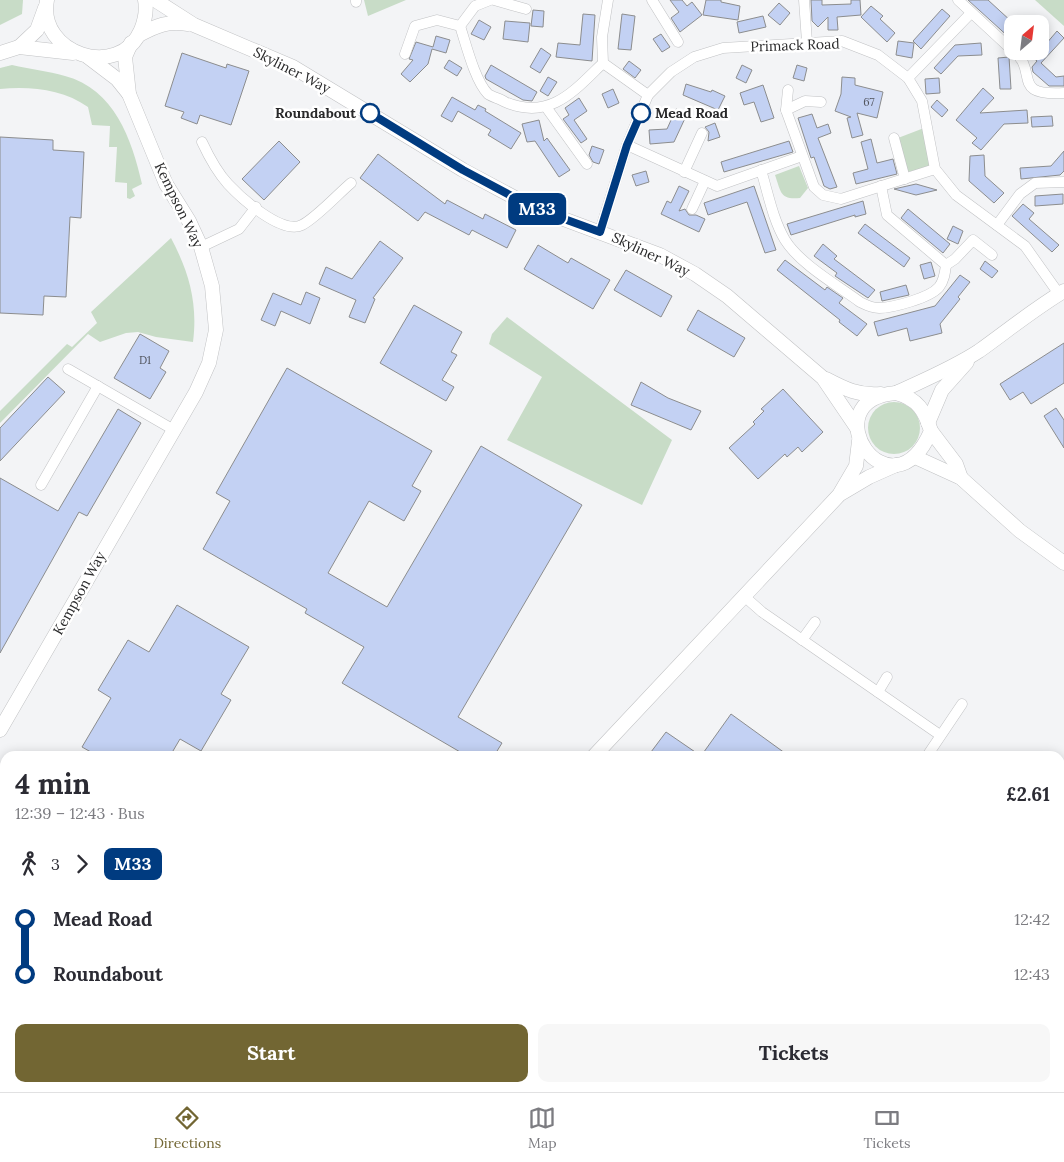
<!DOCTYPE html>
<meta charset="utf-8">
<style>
:root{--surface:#fff;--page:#f7f7f7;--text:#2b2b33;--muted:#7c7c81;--line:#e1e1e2;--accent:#726633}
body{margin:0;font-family:Lora,serif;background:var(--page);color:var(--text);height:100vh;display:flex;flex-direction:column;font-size:19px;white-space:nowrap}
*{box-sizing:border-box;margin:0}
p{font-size:16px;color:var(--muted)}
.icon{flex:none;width:28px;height:28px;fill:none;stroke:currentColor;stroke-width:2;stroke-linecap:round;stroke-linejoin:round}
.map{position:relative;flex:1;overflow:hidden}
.panel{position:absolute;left:0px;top:751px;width:1065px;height:341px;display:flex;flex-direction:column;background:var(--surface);border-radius:15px 15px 0 0;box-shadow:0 2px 12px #0003}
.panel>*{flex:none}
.badge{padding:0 10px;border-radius:8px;font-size:18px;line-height:32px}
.needle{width:32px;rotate:28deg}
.controls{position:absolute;left:1004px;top:15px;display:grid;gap:10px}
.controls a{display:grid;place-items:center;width:45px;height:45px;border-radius:10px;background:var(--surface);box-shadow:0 2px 12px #0003;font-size:25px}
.map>.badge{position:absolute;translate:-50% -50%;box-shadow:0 0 0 2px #fff}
.legs{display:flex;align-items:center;gap:8px;height:55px;padding:0 15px;font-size:16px}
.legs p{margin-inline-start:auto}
.headline{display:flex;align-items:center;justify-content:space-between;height:85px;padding:0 15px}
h1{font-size:28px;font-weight:700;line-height:38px}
.action{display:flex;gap:10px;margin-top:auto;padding:10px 15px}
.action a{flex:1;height:58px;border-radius:10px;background:var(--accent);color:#fff;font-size:20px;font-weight:700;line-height:58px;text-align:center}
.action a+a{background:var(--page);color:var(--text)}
ul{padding:0 15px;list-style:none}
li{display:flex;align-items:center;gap:18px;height:55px;font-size:19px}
li i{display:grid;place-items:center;width:8px;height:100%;margin:0 6px;background:currentColor}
li i::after{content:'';width:12px;height:12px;margin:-6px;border:4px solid;border-radius:50%;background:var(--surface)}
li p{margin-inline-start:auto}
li:first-child i{background:linear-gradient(#0000 50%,currentColor 0)}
li:last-child i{background:linear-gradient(currentColor 50%,#0000 0)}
.dock{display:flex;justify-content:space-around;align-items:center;height:70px;border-top:1px solid var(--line);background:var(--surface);font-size:14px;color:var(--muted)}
.dock a{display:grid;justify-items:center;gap:2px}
.dock .on{color:var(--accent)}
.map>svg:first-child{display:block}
</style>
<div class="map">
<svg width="1064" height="1092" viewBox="0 0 1064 1092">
<rect width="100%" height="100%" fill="#f3f4f6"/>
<g fill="#c8dcc7">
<path d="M 0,0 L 23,0 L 22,14 L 0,25 Z"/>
<path d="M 364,0 L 406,0 L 368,16 Z"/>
<path d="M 1035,0 L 1064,0 L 1064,26 Z"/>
<path d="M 12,65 C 30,69 48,71 65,76 C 114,89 132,139 142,184 L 132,189 L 135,196 L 130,199 L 127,198 L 127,183 L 115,182 L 117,147 L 109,147 L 110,126 L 92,125 L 88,107 C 63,89 29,86 0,89 L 0,68 Z"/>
<path d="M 924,128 L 931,166 L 908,172 L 898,138 Z"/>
<path d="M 799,166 L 808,188 L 800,198 C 780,200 781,192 775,175 Z"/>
<path d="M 171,238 C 189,272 198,303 193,342 L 156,337 L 138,332 L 126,333 L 100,342 L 88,334 L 0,423 L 0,411 L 67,344 L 72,347 L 97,323 L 91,312 Z"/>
<path d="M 507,317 L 672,440 L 642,505 L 507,440 L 542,377 L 489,344 L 492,334 Z"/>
<circle cx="894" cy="428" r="26"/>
</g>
<g fill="#c3d1f3" stroke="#8c8d8e">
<path d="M 670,0 L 682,0 L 687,6 L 692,2 L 702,15 L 680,32 L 671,18 L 679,12 Z"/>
<path d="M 706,0 L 721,0 L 721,2 L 740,6 L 738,20 L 703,15 Z"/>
<path d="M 811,0 L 822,0 L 822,5 L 851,4 L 851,0 L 860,0 L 861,15 L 837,17 L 838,30 L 828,30 L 828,17 L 818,27 L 812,21 Z"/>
<path d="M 968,0 L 988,0 L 1012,22 L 1012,40 Z"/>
<path d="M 779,3 L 790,13 L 780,25 L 768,15 Z"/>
<path d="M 871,6 L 883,16 L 880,19 L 895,33 L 887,42 L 861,17 Z"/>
<path d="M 942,9 L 950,16 L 921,49 L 913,41 Z"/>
<path d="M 533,10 L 544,11 L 543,27 L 531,26 Z"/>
<path d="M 583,14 L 595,15 L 592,61 L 556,57 L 558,43 L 580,45 Z"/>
<path d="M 622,14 L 635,16 L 631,50 L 618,49 Z"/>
<path d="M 763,16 L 766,27 L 739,33 L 737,22 Z"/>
<path d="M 479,20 L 491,27 L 484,40 L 471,34 Z"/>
<path d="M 505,21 L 530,23 L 528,42 L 503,39 Z"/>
<path d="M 1057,31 L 1064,38 L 1041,63 L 1056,77 L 1064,76 L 1064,86 L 1049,86 L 1033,72 L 1032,67 L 1037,61 L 1025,51 L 1040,51 Z"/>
<path d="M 661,34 L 670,47 L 662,52 L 653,39 Z"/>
<path d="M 436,36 L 450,40 L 446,53 L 432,49 L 428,64 L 410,82 L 401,74 L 413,60 L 409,59 L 416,42 L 433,47 Z"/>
<path d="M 898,41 L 914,43 L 912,58 L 896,55 Z"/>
<path d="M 981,43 L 982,55 L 958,56 L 941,74 L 934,68 L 955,45 Z"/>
<path d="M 541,48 L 551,55 L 540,73 L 530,67 Z"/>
<path d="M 182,53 L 226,68 L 227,64 L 249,71 L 231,125 L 200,115 L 197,124 L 181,118 L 184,112 L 165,106 Z"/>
<path d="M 1009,57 L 1011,89 L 1000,89 L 998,58 Z"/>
<path d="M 449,60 L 462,68 L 457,76 L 444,68 Z"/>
<path d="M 629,61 L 641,70 L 635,78 L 623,69 Z"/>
<path d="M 491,65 L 537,92 L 532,101 L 523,100 L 486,79 L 485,76 Z"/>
<path d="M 742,65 L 752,70 L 746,83 L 736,78 Z"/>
<path d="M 797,65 L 807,68 L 804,81 L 793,78 Z"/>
<path d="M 548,77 L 557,82 L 548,96 L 540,91 Z"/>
<path d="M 842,77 L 855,78 L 855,85 L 883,92 L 877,118 L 857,113 L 863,135 L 852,138 L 847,118 L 851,117 L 835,111 L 841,94 Z"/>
<path d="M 939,78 L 940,93 L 926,94 L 925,79 Z"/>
<path d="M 686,84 L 711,92 L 712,90 L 725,96 L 718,110 L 683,95 Z"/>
<path d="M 763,85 L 774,118 L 761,122 L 754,102 L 744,105 L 740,93 Z"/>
<path d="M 983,88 L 994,98 L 980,113 L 1027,110 L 1028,123 L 1004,124 L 981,150 L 972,143 L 977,138 L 956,120 Z"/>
<path d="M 613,89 L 619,103 L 608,108 L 602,94 Z"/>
<path d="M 452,97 L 475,110 L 478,105 L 486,109 L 485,111 L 521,133 L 511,149 L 488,135 L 491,130 L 458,111 L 452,122 L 441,116 Z"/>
<path d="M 579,98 L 587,111 L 574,120 L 587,139 L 581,143 L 563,119 L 569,115 L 565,108 Z"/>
<path d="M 937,100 L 948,110 L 942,117 L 931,107 Z"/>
<path d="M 676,109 L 687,114 L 674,142 L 650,144 L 649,130 L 667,129 Z"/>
<path d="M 812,114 L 817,128 L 828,124 L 831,133 L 818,138 L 837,187 L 830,189 L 824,186 L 814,157 L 811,158 L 798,118 Z"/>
<path d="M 1052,116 L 1053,126 L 1032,127 L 1031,117 Z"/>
<path d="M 539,120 L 544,141 L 547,138 L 570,170 L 559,177 L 535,141 L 527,142 L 522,124 Z"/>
<path d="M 715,123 L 720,137 L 708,141 L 709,132 L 705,127 Z"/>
<path d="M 0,137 L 53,140 L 53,150 L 84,152 L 81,218 L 70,217 L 66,297 L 44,296 L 43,315 L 0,313 Z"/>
<path d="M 871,139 L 877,163 L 893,159 L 897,174 L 856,184 L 853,173 L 868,169 L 861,142 Z"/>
<path d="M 279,141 L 300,162 L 264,200 L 242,179 Z"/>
<path d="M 789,141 L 793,152 L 724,172 L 721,162 Z"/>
<path d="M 592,146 L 604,150 L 599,164 L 593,162 L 589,155 Z"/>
<path d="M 1064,151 L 1064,171 L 1060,175 L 1021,179 L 1020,168 L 1051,166 Z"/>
<path d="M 378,154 L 445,204 L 447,200 L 483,219 L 485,214 L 516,230 L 507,248 L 472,230 L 469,235 L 425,212 L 418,221 L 360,178 Z"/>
<path d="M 984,155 L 985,176 L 1004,193 L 994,203 L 969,181 L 970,156 Z"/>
<path d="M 646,171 L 649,182 L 636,186 L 632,175 Z"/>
<path d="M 916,184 L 937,190 L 916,195 L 894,189 Z"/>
<path d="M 679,186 L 689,191 L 679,211 L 685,209 L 689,215 L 696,215 L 705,219 L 699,232 L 661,214 L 667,201 L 671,203 Z"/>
<path d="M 754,186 L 776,250 L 765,253 L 747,202 L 708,215 L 704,203 Z"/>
<path d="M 1063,194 L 1063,204 L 1035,206 L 1035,196 Z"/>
<path d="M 863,201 L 866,214 L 855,217 L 855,215 L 791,235 L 787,224 Z"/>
<path d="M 1023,204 L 1034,213 L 1029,219 L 1059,245 L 1052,252 L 1012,216 Z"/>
<path d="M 908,209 L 950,244 L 943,253 L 901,218 Z"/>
<path d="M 865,224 L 910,258 L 904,267 L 858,233 Z"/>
<path d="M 953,226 L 963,231 L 958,244 L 947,239 Z"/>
<path d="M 380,241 L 403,258 L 373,298 L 375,299 L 365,323 L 349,317 L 356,300 L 319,284 L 326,267 L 352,279 Z"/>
<path d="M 823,244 L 837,256 L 834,259 L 875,290 L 868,298 L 835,276 L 837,273 L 814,256 Z"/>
<path d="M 538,245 L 568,263 L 571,258 L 610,280 L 593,309 L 524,269 Z"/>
<path d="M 785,260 L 825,290 L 827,287 L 843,298 L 839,303 L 867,324 L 857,336 L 839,322 L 840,320 L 777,270 Z"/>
<path d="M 985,261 L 998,271 L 992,278 L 980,269 Z"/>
<path d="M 931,262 L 935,276 L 924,279 L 920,265 Z"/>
<path d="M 626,270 L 672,296 L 661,317 L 614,290 Z"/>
<path d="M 960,275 L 970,282 L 958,297 L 960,299 L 940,324 L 942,333 L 910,341 L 907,328 L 878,336 L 874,322 L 935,306 Z"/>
<path d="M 906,285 L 909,295 L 882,301 L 880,292 Z"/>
<path d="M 306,292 L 320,298 L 310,324 L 281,311 L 275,326 L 261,320 L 273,293 L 301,305 Z"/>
<path d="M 414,305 L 462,332 L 451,352 L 457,355 L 442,380 L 454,387 L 446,401 L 380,363 Z"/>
<path d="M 698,310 L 745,338 L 734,357 L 687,330 Z"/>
<path d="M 140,334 L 169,351 L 160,368 L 166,372 L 150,399 L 114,378 Z"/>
<path d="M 1064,343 L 1064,383 L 1031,404 L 1023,392 L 1010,400 L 1000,384 Z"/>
<path d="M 287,368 L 432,451 L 412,486 L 421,491 L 404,521 L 369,501 L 328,573 L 387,607 L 481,446 L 582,505 L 458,717 L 502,743 L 494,756 L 467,756 L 342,683 L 364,647 L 305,613 L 307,609 L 203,549 L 230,501 L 216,493 Z"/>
<path d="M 48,377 L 65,392 L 0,461 L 0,428 Z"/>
<path d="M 641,382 L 668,398 L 701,411 L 691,430 L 631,405 Z"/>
<path d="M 783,389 L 823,432 L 802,452 L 798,447 L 787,457 L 785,454 L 758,479 L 729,448 L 755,424 L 753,422 L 764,411 L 761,409 Z"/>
<path d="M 1056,408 L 1064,420 L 1064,448 L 1044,416 Z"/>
<path d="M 118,409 L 141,423 L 87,516 L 79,512 L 0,653 L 0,478 L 58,511 Z"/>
<path d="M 177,605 L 249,647 L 221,694 L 231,700 L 201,751 L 180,739 L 170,756 L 98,756 L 82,747 L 111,698 L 98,690 L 128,640 L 149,652 Z"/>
<path d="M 731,714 L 789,756 L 701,756 Z"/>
<path d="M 666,732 L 701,756 L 648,756 Z"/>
</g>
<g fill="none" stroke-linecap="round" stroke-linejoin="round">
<defs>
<g id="minor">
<path d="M 356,0 L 356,2"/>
<path d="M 494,0 L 526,9"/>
<path d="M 608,0 L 602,37 L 603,63 L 648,95"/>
<path d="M 652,0 L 678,42"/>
<path d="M 804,0 L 807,42"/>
<path d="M 958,0 L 1012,50"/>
<path d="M 460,26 L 475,6 L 490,0"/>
<path d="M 1014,51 C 1039,73 1010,96 1064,93"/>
<path d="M 405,54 L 415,26 L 437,20 L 460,26 C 466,44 475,81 488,94 C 492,97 501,99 505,102 C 550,121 574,91 603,63"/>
<path d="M 908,78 L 971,13"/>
<path d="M 788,90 L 786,110 L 814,187 L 823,195 L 841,199 L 935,169"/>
<path d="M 546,107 L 587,164"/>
<path d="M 786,110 L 805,101 L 821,102"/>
<path d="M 894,138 L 905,179"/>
<path d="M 202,142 C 209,157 217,172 228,184 C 241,198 282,235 302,225 C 316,218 338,194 351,183"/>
<path d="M 627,145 L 717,186 L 802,156"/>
<path d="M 761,170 C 768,193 773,220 785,240 C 800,264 837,285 860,302 C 866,305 871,308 879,308 C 892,308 930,298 939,287 C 944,281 945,273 946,265 L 887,215 L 881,186"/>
<path d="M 684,172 L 702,133"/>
<path d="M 692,209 L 705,181"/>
<path d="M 997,225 L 1020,194 L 1035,183 L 1064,182"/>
<path d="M 600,231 L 627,145 L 648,95 L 671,72 L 694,57 L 723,48 L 842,41 L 878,55 L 908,78 L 922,101 L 935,169 L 956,195 L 1025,246 L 1059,294"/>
<path d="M 201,247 L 239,229 L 256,207"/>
<path d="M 946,265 L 955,259 L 973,240 L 992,255"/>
<path d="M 68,369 L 174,430"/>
<path d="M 41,485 L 98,386"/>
<path d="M 745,597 L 762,612 L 940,735"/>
<path d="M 802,640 L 815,622"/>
<path d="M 878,692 L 887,677"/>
<path d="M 927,756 L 962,704"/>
<path d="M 282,1088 L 286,1092"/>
<path d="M 291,1092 L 297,1088"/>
</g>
<g id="tertiary">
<path d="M 47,0 C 37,54 119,81 141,30 C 145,20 147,10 145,0"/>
<path d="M 155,0 L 194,25 L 293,67 L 463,170 L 534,208 L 660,255 L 695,274 L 727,296 L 823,378 L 857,428"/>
<path d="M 139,35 C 157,25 168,21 188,24"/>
<path d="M 19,47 L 37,30 L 45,8"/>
<path d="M 0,53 L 19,47 L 73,53"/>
<path d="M 88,57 L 117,79 L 129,94"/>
<path d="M 826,379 C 845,389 859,396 881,394"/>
<path d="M 896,393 C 918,399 925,411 931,431 C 890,524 809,400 896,393 Z"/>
<path d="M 896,393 C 924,380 953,368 979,351 C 1007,331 1034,309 1064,291"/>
<path d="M 928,423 L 942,390 L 967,362"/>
<path d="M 931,431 L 956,464 L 961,478"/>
<path d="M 915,457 L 961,478 L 1020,531 L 1064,563"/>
<path d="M 842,493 L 869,477 L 896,465"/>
<path d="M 0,730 L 196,392 L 209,363 L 216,330 L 212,286 L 201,247 L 189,221 L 166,184 L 129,94 L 125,57 L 131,43"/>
<path d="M 594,756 L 839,495 L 856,466 L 859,441"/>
<path d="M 0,781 L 5,785"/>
<path d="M 0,801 L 5,801"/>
<path d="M 640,1088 L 650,1092"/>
</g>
</defs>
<use href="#minor" stroke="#c1c2c4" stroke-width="11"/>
<use href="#tertiary" stroke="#c1c2c4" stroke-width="15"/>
<use href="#minor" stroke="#fff" stroke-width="10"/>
<use href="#tertiary" stroke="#fff" stroke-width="14"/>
</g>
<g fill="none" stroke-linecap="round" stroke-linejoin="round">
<defs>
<path id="line-1" d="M 370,113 L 463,170 L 534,208 L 600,232 L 627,145 L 641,113"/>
</defs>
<use href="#line-1" stroke="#fff" stroke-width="11"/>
<use href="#line-1" stroke="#003b80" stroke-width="8"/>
</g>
<g fill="#fff" stroke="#003b80" stroke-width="2.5">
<circle cx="370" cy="113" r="9"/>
<circle cx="641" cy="113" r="9"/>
</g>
<g text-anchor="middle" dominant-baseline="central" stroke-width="5" stroke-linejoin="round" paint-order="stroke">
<g font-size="11" fill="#50535c">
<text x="869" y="102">67</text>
<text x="145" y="360">D1</text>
</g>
<g font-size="14" fill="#29292a" stroke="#fff">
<text transform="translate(795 45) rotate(-2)">Primack Road</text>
<text transform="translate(292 70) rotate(27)">Skyliner Way</text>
<text transform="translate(179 205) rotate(64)">Kempson Way</text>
<text transform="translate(651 254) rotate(25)">Skyliner Way</text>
<text transform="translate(79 593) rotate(-61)">Kempson Way</text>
</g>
<g font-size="14" font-weight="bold" fill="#29292a" stroke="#fff" text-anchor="end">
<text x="356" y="113">Roundabout</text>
<text x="655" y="113" text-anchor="start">Mead Road</text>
</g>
</g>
</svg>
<div class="controls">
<a><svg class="needle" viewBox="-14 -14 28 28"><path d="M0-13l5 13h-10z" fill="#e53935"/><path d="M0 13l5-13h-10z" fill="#7c7c81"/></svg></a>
</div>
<b class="badge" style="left:537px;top:209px;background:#003b80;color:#fff">M33</b>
<section class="panel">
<div class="headline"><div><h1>4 min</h1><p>12:39 – 12:43 · Bus</p></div><b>£2.61</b></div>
<div class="legs"><svg class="icon" aria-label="walk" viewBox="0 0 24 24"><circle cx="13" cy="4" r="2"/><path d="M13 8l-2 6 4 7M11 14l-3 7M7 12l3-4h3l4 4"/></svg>3<svg class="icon" aria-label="forward" viewBox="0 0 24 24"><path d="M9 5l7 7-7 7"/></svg><b class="badge" style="background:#003b80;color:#fff">M33</b></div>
<ul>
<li><i style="color:#003b80"></i><b>Mead Road</b><p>12:42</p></li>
<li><i style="color:#003b80"></i><b>Roundabout</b><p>12:43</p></li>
</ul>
<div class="action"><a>Start</a><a>Tickets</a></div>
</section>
</div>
<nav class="dock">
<a class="on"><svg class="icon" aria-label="directions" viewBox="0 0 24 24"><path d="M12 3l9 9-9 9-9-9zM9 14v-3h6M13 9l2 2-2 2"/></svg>Directions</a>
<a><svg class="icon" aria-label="map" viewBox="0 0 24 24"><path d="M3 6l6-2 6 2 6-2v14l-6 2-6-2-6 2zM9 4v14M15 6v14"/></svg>Map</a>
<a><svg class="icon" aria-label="tickets" viewBox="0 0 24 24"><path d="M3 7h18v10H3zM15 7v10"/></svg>Tickets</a>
</nav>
